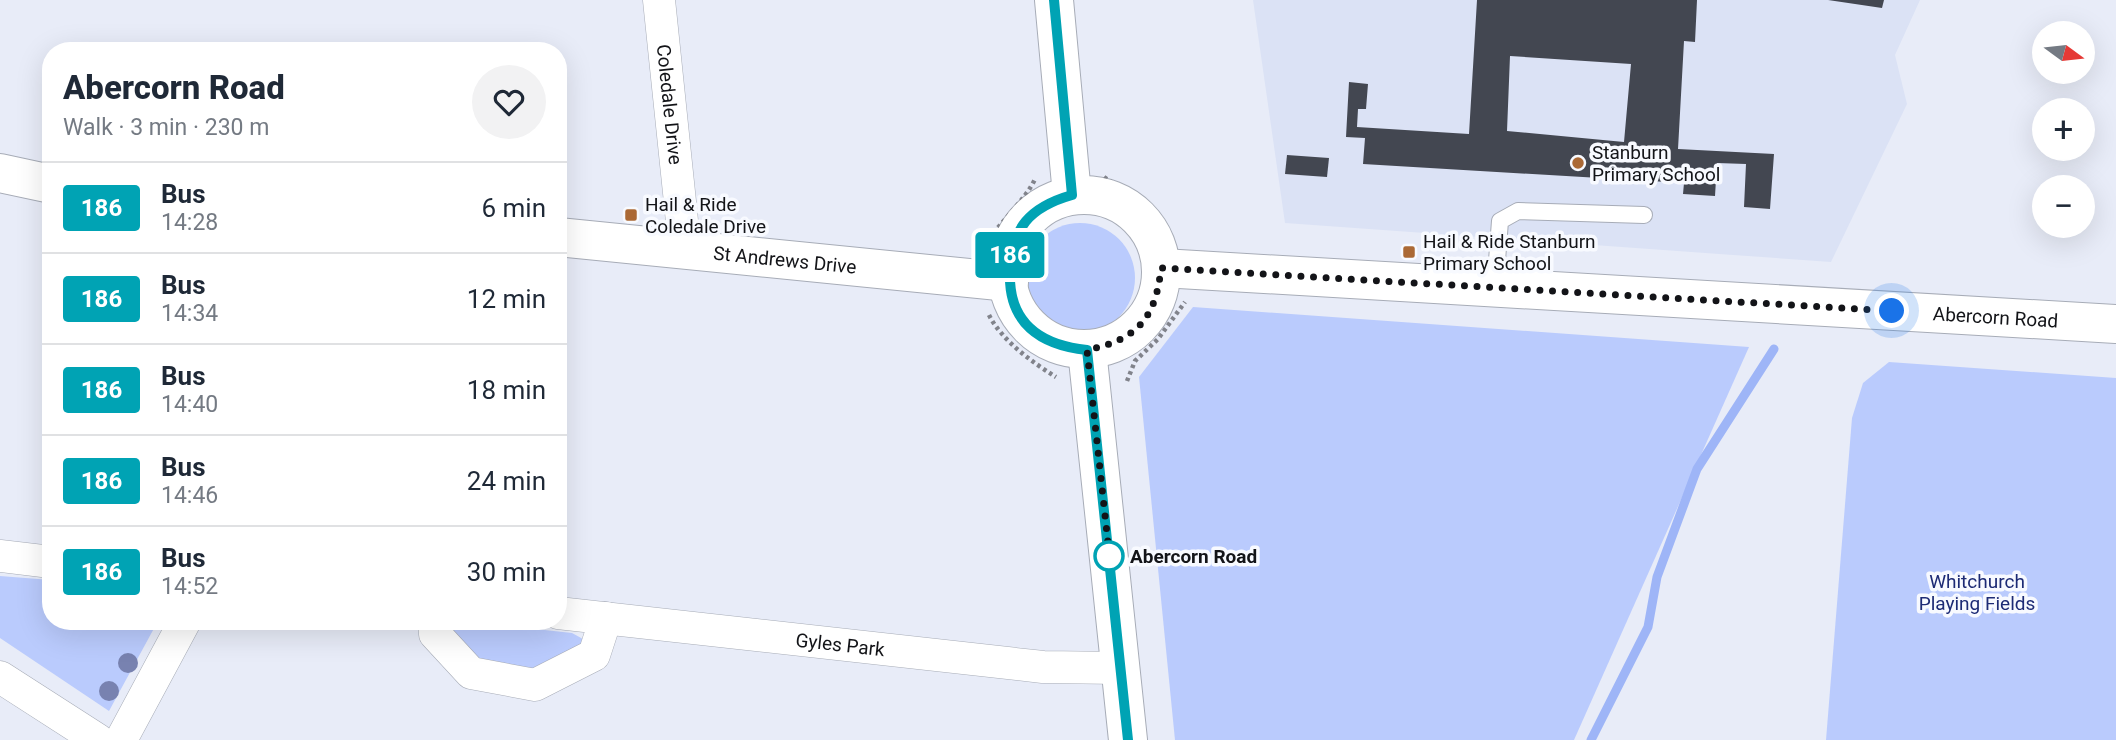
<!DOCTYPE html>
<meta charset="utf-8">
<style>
:root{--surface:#fff;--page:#f2f2f3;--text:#1f2937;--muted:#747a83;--line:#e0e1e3}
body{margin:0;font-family:Roboto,sans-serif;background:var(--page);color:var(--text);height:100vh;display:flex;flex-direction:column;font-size:26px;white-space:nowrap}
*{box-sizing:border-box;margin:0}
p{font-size:23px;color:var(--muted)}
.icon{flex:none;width:38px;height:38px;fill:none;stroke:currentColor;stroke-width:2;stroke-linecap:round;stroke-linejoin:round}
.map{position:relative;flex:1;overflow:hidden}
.panel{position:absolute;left:42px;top:42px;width:525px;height:588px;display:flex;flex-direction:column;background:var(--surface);border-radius:28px;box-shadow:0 7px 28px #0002}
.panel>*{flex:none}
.badge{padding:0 14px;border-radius:5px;font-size:24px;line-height:46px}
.needle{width:46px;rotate:105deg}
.controls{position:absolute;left:2032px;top:21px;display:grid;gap:14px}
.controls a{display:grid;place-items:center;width:63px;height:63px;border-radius:50%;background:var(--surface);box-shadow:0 7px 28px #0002;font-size:35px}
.you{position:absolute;width:35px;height:35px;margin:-18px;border:5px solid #fff;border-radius:50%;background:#1a73e8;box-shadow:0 0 0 10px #1a73e833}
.map>.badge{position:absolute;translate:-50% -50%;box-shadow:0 0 0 4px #fff}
.round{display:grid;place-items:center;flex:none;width:74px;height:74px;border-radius:37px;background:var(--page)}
.headline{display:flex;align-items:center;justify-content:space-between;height:119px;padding:0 21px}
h1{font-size:33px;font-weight:800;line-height:52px}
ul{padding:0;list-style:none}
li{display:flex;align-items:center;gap:21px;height:91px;padding:0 21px;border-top:2px solid var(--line)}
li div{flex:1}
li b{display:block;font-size:26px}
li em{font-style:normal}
li .badge{min-width:77px;font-weight:700;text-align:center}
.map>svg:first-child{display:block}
</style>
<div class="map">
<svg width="2116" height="740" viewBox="0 0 2116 740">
<rect width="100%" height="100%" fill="#e8ecf8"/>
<path fill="#dbe2f5" d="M 1253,0 L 1920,0 L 1895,55 L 1907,104 L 1831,262 L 1285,223 Z"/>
<g fill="#bacbfd">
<circle cx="1080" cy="278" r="55"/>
<path d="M 1193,307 L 1749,347 L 1574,740 L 1175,740 L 1139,377 Z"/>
<path d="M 1889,362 L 2116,378 L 2116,740 L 1826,740 L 1852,418 L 1863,383 Z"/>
<path d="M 0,576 L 51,580 L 51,621 L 158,621 L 109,711 L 0,638 Z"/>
<path d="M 463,621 L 572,633 L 583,639 L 582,652 L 537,674 L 489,669 L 450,636 L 452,627 Z"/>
</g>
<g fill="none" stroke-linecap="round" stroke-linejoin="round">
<path stroke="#9eb5f7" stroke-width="9" d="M 1591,740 L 1648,627 L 1657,577 L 1697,469 L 1774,349"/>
</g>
<g fill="#434751" fill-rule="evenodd">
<path d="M 1477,0 L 1697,0 L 1695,42 L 1684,41 L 1678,149 L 1774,154 L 1770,209 L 1744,207 L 1746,164 L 1717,163 L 1715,196 L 1683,194 L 1684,183 L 1363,164 L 1365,138 L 1346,137 L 1349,82 L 1368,84 L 1366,109 L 1358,109 L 1357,127 L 1469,134 ZM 1510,56 L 1631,64 L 1624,142 L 1507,131 Z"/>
<path d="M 1828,0 L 1884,0 L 1882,8 Z"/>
<path d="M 1287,155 L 1329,158 L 1327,177 L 1285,174 Z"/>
</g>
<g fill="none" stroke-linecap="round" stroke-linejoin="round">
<defs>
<path id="service" d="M 1495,287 L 1500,221 L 1518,211 L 1644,215"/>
<g id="minor">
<path id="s1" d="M 659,0 L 685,250"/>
<path d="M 0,556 L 51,562"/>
<path id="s2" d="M 558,613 L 1043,667 L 1121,668"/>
<path d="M 434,621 L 435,634 L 471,673 L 535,685 L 594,655 L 606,618"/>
<path d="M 0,677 L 98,740"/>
<path d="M 121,740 L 185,621"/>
</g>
<g id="tertiary">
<path d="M 1054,0 L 1072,195"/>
<path d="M 0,173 L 51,184"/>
<circle cx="1084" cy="272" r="77"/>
<path id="s3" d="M 558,237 L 1009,282"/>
<path id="s4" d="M 1162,268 L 2116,324"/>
<path d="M 1087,350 L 1128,740"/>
</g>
</defs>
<use href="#service" stroke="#a7acb7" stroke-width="18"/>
<use href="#minor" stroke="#a7acb7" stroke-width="33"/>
<use href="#tertiary" stroke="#a7acb7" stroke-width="40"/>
<g stroke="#81838b" stroke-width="4.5" stroke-dasharray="3.5 3.5" stroke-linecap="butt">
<path d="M 1104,177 L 1161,219 L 1170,235"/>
<path d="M 985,244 C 999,224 1026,199 1035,179"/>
<path d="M 989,315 C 1002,341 1032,362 1056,377"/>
<path d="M 1127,381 L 1135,361 L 1158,339 L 1185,302"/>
</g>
<use href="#service" stroke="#fff" stroke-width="16"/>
<use href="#minor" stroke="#fff" stroke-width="32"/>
<use href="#tertiary" stroke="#fff" stroke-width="38"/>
</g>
<g fill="#7882b0">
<circle cx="128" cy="663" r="10"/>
<circle cx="109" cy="691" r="10"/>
</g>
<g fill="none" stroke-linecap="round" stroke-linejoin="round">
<defs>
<path id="line" d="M 1054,0 L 1072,195 C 1030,207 1011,228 1010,272 C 1008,323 1040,345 1087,350 L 1128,740"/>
</defs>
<use href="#line" stroke="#fff" stroke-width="16"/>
<use href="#line" stroke="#00a3b4" stroke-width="10"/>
<path stroke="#131418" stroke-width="7" stroke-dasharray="0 12.6" d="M 1109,556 L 1110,561 L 1087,350 C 1137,340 1156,318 1161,268 L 1892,311"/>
</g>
<g fill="#ab6935" stroke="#f8faff" stroke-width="2.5">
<circle cx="1578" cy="163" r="7"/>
<rect x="624" y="208" width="14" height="14" rx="3.5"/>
<rect x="1402" y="245" width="14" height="14" rx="3.5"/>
</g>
<circle fill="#fff" stroke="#00a3b4" stroke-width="3.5" cx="1109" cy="556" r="14"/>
<g text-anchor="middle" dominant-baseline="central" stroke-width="7" stroke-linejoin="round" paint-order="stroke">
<g font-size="19" fill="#131418" stroke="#f8faff">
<text stroke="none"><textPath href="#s1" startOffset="105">Coledale Drive</textPath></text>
<text stroke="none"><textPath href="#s3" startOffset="228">St Andrews Drive</textPath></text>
<text stroke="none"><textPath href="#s4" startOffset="835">Abercorn Road</textPath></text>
<text stroke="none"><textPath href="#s2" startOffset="284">Gyles Park</textPath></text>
</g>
<g font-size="19" fill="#131418" stroke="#f8faff" text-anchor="start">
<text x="1592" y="152">Stanburn<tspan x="1592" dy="22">Primary School</tspan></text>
<text x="645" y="204">Hail &amp; Ride<tspan x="645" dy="22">Coledale Drive</tspan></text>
<text x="1423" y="241">Hail &amp; Ride Stanburn<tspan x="1423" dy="22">Primary School</tspan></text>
</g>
<g font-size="19" font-weight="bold" fill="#131418" stroke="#f8faff" text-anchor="start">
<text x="1130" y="556">Abercorn Road</text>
</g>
<g font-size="19" fill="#1d2b75" stroke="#f8faff">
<text x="1977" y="581">Whitchurch<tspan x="1977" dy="22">Playing Fields</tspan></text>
</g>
</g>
</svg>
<div class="controls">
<a><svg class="needle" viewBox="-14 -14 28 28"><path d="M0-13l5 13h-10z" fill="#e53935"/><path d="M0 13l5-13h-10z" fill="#747a83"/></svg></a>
<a>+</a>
<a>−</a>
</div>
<div class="you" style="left:1892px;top:311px"></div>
<b class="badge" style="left:1010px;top:255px;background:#00a3b4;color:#fff">186</b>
<section class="panel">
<div class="headline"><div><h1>Abercorn Road</h1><p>Walk · 3 min · 230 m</p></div><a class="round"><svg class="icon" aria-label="heart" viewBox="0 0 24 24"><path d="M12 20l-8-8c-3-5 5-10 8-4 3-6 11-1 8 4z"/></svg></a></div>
<ul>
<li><span class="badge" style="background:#00a3b4;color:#fff">186</span><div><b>Bus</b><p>14:28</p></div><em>6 min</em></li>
<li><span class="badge" style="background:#00a3b4;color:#fff">186</span><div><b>Bus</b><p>14:34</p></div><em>12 min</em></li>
<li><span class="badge" style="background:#00a3b4;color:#fff">186</span><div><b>Bus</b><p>14:40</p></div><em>18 min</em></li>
<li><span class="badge" style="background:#00a3b4;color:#fff">186</span><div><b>Bus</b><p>14:46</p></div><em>24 min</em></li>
<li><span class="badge" style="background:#00a3b4;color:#fff">186</span><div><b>Bus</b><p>14:52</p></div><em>30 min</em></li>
</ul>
</section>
</div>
